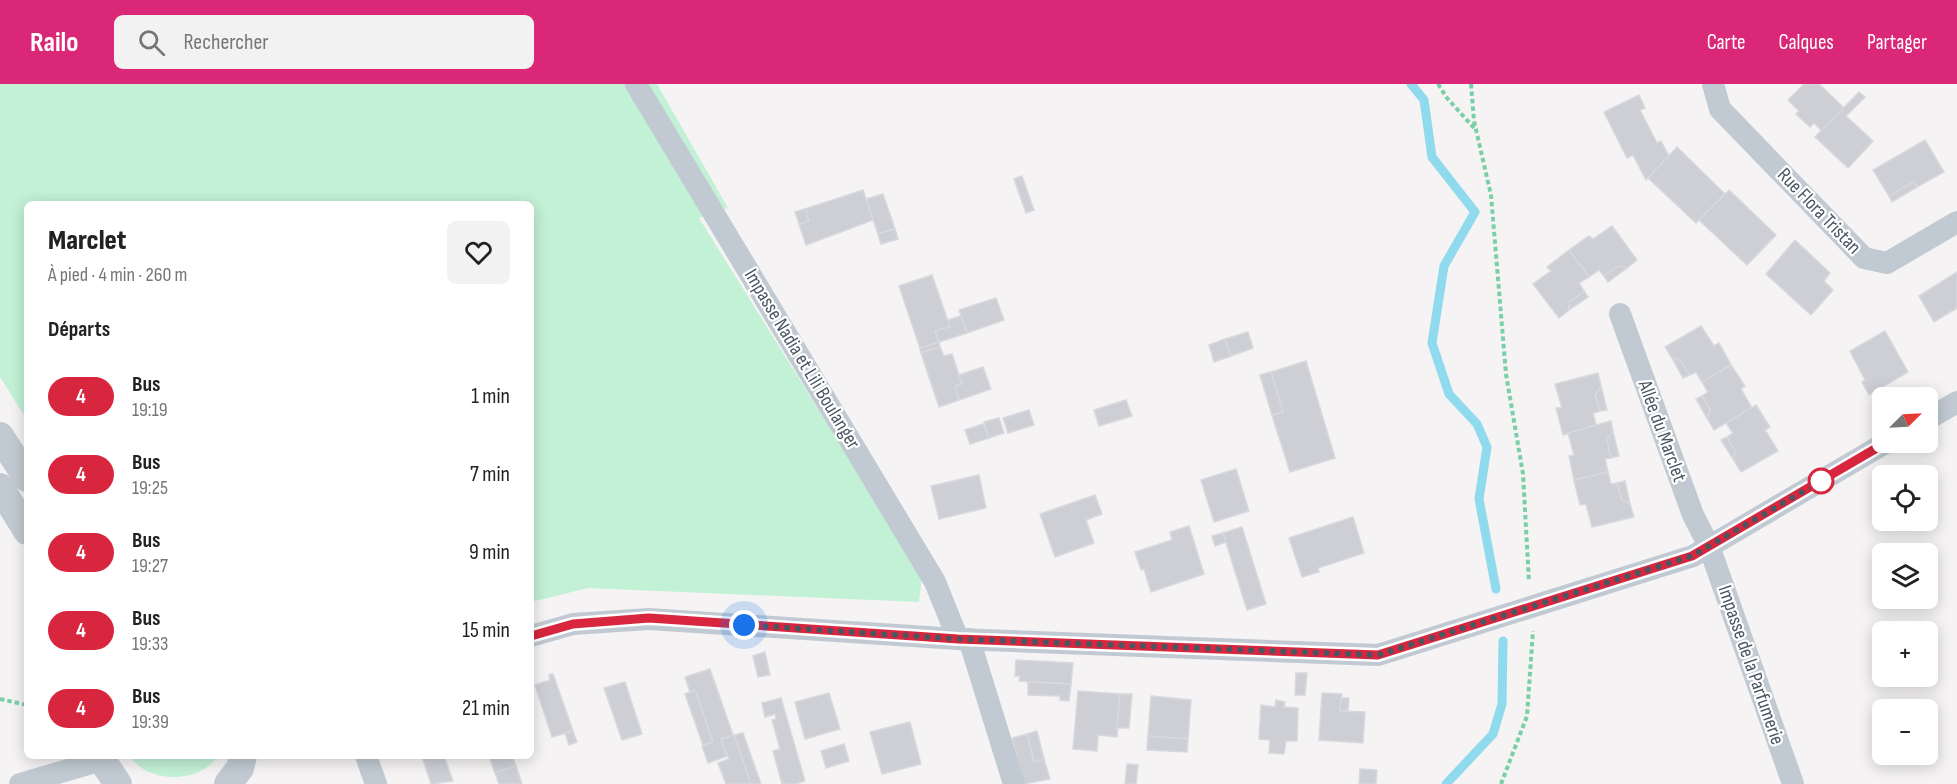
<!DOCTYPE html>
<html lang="fr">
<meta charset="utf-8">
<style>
:root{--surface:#fff;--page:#f2f2f2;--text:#222;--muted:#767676;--accent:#db2777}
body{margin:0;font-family:"Sofia Sans Condensed",sans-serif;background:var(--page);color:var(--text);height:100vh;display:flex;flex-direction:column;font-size:22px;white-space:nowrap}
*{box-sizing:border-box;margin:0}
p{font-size:20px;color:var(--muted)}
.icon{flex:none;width:33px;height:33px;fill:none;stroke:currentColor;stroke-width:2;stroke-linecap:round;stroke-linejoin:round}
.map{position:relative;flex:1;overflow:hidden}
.sheet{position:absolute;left:24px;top:117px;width:510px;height:558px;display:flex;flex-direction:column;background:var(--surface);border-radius:9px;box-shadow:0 3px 15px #0003}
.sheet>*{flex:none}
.badge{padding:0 12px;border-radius:20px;font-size:21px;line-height:39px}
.needle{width:39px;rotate:66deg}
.buttons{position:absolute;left:1872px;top:303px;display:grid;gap:12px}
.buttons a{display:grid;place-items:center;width:66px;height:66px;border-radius:9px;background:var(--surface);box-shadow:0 3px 15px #0003;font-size:30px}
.you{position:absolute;width:30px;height:30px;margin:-15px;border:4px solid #fff;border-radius:50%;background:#1a73e8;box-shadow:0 0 0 9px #1a73e833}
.map>.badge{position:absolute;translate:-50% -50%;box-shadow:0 0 0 3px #fff}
h2{padding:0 24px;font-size:22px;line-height:54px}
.round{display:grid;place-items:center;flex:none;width:63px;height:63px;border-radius:9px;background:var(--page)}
.head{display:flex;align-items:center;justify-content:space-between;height:102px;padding:0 24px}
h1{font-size:28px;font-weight:800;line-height:45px}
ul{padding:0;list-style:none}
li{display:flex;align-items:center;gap:18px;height:78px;padding:0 24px}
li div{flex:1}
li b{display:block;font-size:22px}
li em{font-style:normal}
li .badge{min-width:66px;font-weight:700;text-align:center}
header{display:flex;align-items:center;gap:36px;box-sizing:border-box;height:84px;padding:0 30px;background:var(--accent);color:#fff}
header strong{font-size:28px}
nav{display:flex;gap:33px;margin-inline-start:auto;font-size:21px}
.search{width:420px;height:54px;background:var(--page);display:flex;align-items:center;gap:15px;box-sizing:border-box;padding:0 21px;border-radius:9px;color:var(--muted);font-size:22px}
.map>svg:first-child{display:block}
</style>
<header>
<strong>Railo</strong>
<div class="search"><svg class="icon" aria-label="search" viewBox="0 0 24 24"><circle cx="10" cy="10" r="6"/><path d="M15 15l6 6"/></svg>Rechercher</div>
<nav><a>Carte</a><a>Calques</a><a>Partager</a></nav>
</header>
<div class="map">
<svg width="1957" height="700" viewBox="0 0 1957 700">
<rect width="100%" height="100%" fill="#f5f3f3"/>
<g fill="#c3f1d5">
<path d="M 0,0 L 657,0 L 728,124 L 699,134 L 922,492 L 919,518 L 588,504 L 531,518 L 531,120 L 27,120 L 27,336 L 0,293 Z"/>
<path d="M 130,672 L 218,672 C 200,700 147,700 130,672 Z"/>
</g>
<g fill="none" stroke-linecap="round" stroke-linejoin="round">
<g stroke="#90daee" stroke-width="9">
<path d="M 1411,0 L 1424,16 L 1432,73 L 1475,128 L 1444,182 L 1432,259 L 1449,310 L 1477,340 L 1487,363 L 1479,415 L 1496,505"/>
<path d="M 1446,700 L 1493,650 L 1502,620 L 1503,557"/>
</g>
</g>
<g fill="#cdcfd5" stroke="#d7d9de" stroke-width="1.5">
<path d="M 1804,0 L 1819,0 L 1844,24 L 1822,47 L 1814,39 L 1810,43 L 1796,30 L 1799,27 L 1788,16 Z"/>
<path d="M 1859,8 L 1865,13 L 1846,32 L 1873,57 L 1848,84 L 1815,53 Z"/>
<path d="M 1639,11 L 1645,24 L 1640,26 L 1657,59 L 1661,57 L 1669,72 L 1646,96 L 1633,71 L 1627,74 L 1604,28 Z"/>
<path d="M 1925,56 L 1944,88 L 1917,103 L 1914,98 L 1889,112 L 1873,86 Z"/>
<path d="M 1677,63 L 1725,110 L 1696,139 L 1648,94 Z"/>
<path d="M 1022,92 L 1034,126 L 1026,129 L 1014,95 Z"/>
<path d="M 1914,98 L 1917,103 L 1892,118 L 1889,112 Z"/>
<path d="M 863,106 L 873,136 L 806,161 L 799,140 L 809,137 L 805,125 Z"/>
<path d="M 1729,106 L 1776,151 L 1747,181 L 1699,136 Z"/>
<path d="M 883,110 L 895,145 L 878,150 L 866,115 Z"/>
<path d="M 805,125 L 809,137 L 799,140 L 795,128 Z"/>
<path d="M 1612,142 L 1637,176 L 1627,184 L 1618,182 L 1604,192 L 1599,186 L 1589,193 L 1569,166 L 1589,152 L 1593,155 Z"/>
<path d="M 895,145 L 898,155 L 881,160 L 878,150 Z"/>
<path d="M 1795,156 L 1830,189 L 1824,197 L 1833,206 L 1811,231 L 1766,190 Z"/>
<path d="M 1569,166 L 1589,193 L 1579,199 L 1584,207 L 1570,218 L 1569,226 L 1559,234 L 1533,200 L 1551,187 L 1547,183 Z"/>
<path d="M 1618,182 L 1627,184 L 1608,198 L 1604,192 Z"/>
<path d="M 1957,188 L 1957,224 L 1934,238 L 1919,212 Z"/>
<path d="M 932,191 L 950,243 L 935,247 L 939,258 L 920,264 L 899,202 Z"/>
<path d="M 1584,207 L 1588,213 L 1569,226 L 1570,218 Z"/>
<path d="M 996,214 L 1004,236 L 967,249 L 959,226 Z"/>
<path d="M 961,232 L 967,249 L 939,258 L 935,247 L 950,243 L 948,236 Z"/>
<path d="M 1701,242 L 1714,262 L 1719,259 L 1731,281 L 1702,298 L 1696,288 L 1690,291 L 1680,276 L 1672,274 L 1665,263 Z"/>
<path d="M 1885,247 L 1908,288 L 1869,311 L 1862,298 L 1865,296 L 1850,267 Z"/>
<path d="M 1248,248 L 1253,264 L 1231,272 L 1225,255 Z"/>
<path d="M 1225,255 L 1231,272 L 1214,278 L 1209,261 Z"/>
<path d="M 939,258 L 940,263 L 921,269 L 920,264 Z"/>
<path d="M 940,263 L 944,272 L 952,270 L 962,300 L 955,302 L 959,316 L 939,323 L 921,269 Z"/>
<path d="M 1672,274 L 1680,276 L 1690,291 L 1683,294 Z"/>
<path d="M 1306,277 L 1335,374 L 1290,388 L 1272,331 L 1283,328 L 1271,288 Z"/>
<path d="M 1731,281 L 1745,302 L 1741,305 L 1752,324 L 1714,346 L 1707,334 L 1710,326 L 1702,312 L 1708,308 L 1702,298 Z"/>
<path d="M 983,283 L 991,305 L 959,316 L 955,302 L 962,300 L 959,291 Z"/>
<path d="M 1271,288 L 1283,328 L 1272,331 L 1260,291 Z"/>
<path d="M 1598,289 L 1601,302 L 1595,311 L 1600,327 L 1593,329 L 1596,341 L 1563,351 L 1556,324 L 1562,324 L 1555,300 Z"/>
<path d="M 1601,302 L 1607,326 L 1600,327 L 1595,311 Z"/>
<path d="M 1702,312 L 1710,326 L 1707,334 L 1696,315 Z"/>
<path d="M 1126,316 L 1132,332 L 1099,342 L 1094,326 Z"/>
<path d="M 1756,321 L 1770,343 L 1765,346 L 1778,367 L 1741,388 L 1733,375 L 1735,367 L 1727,353 L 1733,349 L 1726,339 Z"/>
<path d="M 1029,326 L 1034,341 L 1008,349 L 1003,334 Z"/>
<path d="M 999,334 L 1004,349 L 989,354 L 984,338 Z"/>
<path d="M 1611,337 L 1613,348 L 1607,356 L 1611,374 L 1605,375 L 1608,388 L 1574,396 L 1569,372 L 1574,371 L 1568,349 Z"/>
<path d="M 983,340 L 989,354 L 970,360 L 965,346 Z"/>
<path d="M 1613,348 L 1619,372 L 1611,374 L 1607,356 Z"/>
<path d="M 1727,353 L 1735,367 L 1733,375 L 1721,356 Z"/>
<path d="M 1236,385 L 1249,427 L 1214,438 L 1201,396 Z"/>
<path d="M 1608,388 L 1611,400 L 1617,399 L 1622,416 L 1630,420 L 1634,433 L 1592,443 L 1586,420 L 1580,421 L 1574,396 Z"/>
<path d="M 979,391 L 986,424 L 939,435 L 931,402 Z"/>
<path d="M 1625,397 L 1630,420 L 1622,416 L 1617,399 Z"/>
<path d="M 1095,411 L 1102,430 L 1086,436 L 1094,459 L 1055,473 L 1040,430 Z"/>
<path d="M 1353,433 L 1364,469 L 1318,484 L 1319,488 L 1302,493 L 1289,454 Z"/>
<path d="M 1189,442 L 1204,490 L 1151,508 L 1144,485 L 1141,486 L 1135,468 L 1172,456 L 1170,448 Z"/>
<path d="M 1242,443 L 1266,520 L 1247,526 L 1223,449 Z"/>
<path d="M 1223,449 L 1226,458 L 1215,462 L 1212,452 Z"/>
<path d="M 765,568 L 770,591 L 758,593 L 753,572 Z"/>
<path d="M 1016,576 L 1073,579 L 1071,600 L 1019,597 L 1020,592 L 1015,592 Z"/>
<path d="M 710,585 L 733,651 L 721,655 L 727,672 L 708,679 L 702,662 L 713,658 L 695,606 L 690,608 L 685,593 Z"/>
<path d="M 1296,589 L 1307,589 L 1305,611 L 1295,611 Z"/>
<path d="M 553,590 L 573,647 L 552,653 L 535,601 L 550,596 L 549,591 Z"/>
<path d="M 625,598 L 642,650 L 622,656 L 604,604 Z"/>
<path d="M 1028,598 L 1071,600 L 1069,617 L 1060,616 L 1060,612 L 1028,611 Z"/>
<path d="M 695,606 L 713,658 L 703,661 L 685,610 Z"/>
<path d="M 1078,607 L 1120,610 L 1117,653 L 1098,651 L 1097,667 L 1073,665 Z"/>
<path d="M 829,609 L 840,645 L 805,655 L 795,618 Z"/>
<path d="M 1322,609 L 1342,610 L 1340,627 L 1365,628 L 1363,659 L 1319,656 Z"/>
<path d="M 1120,610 L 1132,610 L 1129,644 L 1117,644 Z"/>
<path d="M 1151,612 L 1191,616 L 1188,655 L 1148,652 Z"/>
<path d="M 781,614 L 805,697 L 795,700 L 782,700 L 773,667 L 780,665 L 772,636 L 776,635 L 775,630 L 765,633 L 762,619 Z"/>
<path d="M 1341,614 L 1349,614 L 1348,627 L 1340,627 Z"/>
<path d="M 1276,616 L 1285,618 L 1284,623 L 1298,624 L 1297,657 L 1286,657 L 1284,670 L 1269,669 L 1270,656 L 1259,655 L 1261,621 L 1275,623 Z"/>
<path d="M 910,638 L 921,680 L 882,690 L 870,648 Z"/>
<path d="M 573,647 L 577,658 L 569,661 L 565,649 Z"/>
<path d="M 1037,647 L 1044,675 L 1034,678 L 1027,650 Z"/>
<path d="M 743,649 L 761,700 L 751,700 L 734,651 Z"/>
<path d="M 1027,650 L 1034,678 L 1044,675 L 1050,695 L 1024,700 L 1012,654 Z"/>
<path d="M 734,651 L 751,700 L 726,700 L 718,679 L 729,675 L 721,655 Z"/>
<path d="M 1148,652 L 1188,655 L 1187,668 L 1147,666 Z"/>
<path d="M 844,660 L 849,677 L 826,684 L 821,667 Z"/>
<path d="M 422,672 L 444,672 L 453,697 L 431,700 Z"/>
<path d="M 489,672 L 512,672 L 516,682 L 495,689 Z"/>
<path d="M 1127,680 L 1138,681 L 1136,700 L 1125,700 Z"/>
<path d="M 516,682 L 522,700 L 499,700 L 495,689 Z"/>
<path d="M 1360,685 L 1377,686 L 1376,700 L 1359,700 Z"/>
</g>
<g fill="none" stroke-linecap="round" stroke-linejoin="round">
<g stroke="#7ad0a6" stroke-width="4" stroke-dasharray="4.5 3" stroke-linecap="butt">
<path d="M 1438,0 L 1447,14 L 1475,45"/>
<path d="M 1471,0 L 1474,37 L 1491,111 L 1506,290 L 1523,390 L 1529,498"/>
<path d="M 0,615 L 27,621"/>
<path d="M 1501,700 L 1527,632 L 1533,547"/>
</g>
<g stroke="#c1cad2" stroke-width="22">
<path d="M 636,0 L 935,498 L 958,555"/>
<path d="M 1713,0 L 1720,25 L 1864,174 L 1887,179 L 1957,138"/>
<path d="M 1620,230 L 1693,431 L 1709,462 L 1793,700"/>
<path d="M 1928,335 L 1957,318"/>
<path d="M 531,552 L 573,540 L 649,535 L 958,555 L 1378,571 L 1693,472 L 1887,358"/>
<path d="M 969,555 L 1014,700"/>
<path d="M 366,672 L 376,700"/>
<path d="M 20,700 L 102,676"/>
</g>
<g stroke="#c1cad2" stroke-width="28">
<path d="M 0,352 L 27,394"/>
<path d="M 0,403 L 27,447"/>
<path d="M 101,672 L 102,676 L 118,700"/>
<path d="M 228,700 L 240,684 L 243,672"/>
</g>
</g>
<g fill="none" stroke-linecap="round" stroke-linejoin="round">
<defs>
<path id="line" d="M 531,552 L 573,540 L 649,534 L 958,555 L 1378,571 L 1692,472 L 1887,358"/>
</defs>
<use href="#line" stroke="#fff" stroke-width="14"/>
<use href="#line" stroke="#d7263d" stroke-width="9"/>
<path stroke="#4a5661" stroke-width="6" stroke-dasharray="0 10.8" d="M 744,541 L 958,555 L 1378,571 L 1692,472 L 1821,397"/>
</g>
<circle fill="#fff" stroke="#d7263d" stroke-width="3" cx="1821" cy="397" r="12"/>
<g text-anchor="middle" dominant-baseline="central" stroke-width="4.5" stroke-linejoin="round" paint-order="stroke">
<g font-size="20" fill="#4a5661" stroke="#fff">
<text transform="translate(1819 127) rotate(46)">Rue Flora Tristan</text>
<text transform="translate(802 275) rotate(59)">Impasse Nadia et Lili Boulanger</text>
<text transform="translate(1662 347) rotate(70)">Allée du Marclet</text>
<text transform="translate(1751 581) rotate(71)">Impasse de la Parfumerie</text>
</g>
</g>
</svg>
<div class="buttons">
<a><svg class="needle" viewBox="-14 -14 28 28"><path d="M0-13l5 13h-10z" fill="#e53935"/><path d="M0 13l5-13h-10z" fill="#767676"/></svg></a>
<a><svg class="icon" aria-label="locate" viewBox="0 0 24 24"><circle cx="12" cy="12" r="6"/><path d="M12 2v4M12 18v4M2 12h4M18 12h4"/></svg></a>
<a><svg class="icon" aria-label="layers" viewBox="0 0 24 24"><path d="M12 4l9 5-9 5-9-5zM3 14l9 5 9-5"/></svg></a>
<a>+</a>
<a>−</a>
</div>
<div class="you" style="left:744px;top:541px"></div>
<section class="sheet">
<div class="head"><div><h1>Marclet</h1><p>À pied · 4 min · 260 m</p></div><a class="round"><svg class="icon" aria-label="heart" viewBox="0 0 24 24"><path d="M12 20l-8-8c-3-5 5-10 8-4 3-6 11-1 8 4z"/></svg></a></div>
<h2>Départs</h2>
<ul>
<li><span class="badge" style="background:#d7263d;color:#fff">4</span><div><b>Bus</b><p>19:19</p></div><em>1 min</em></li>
<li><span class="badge" style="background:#d7263d;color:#fff">4</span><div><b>Bus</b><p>19:25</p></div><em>7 min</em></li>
<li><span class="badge" style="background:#d7263d;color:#fff">4</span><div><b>Bus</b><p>19:27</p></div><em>9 min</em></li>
<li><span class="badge" style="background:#d7263d;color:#fff">4</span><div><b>Bus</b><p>19:33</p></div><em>15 min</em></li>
<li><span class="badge" style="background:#d7263d;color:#fff">4</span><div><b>Bus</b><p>19:39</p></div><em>21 min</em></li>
</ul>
</section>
</div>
